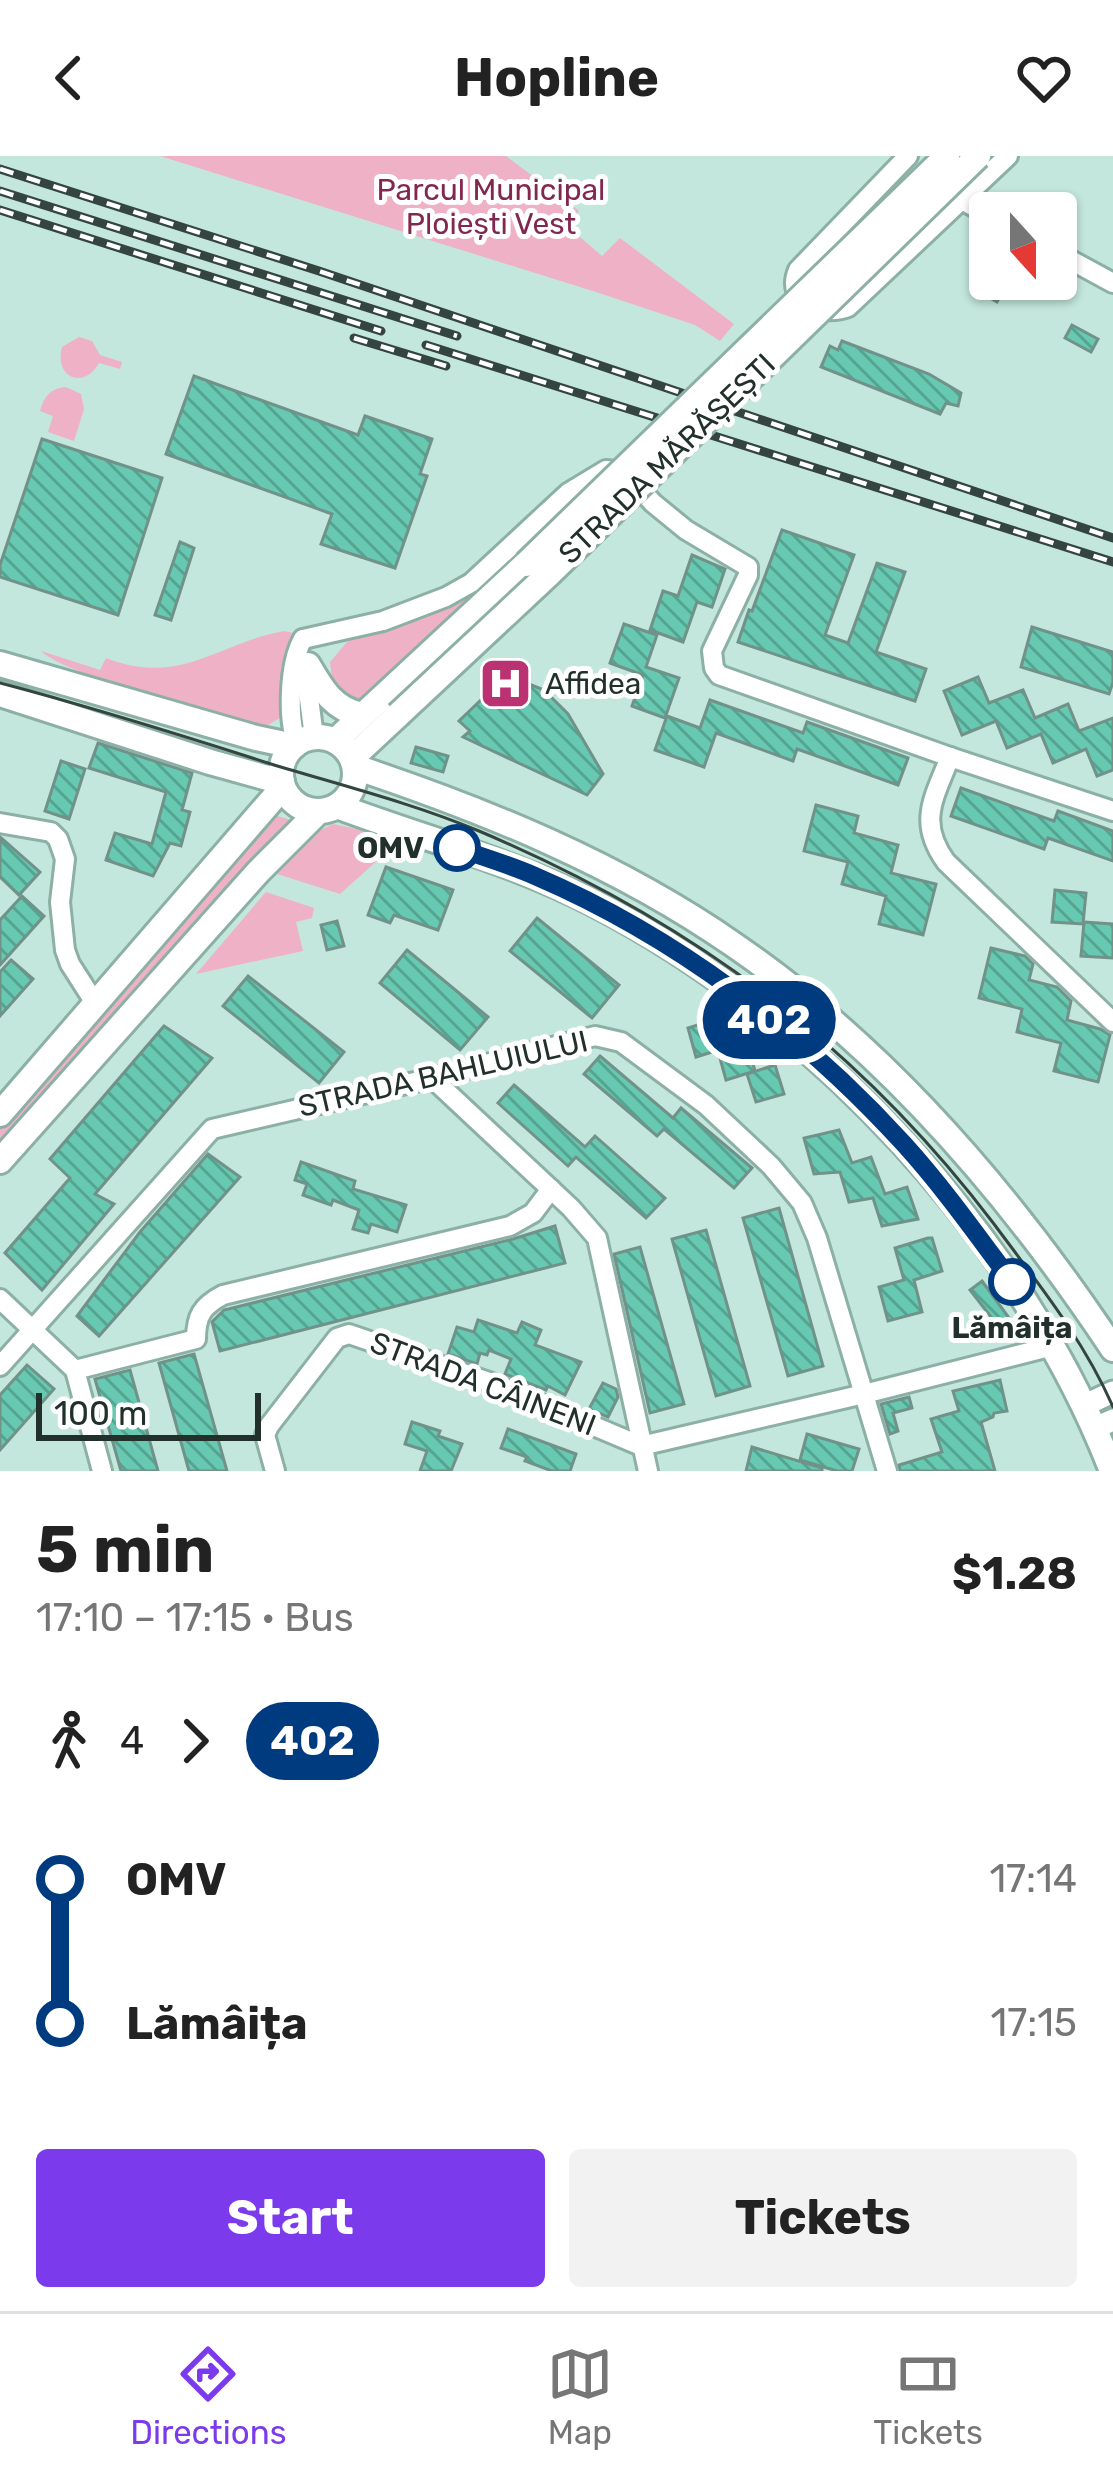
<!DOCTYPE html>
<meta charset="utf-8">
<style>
:root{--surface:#fff;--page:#f2f2f2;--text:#222;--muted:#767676;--line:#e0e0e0;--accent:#7c3aed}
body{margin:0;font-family:Rubik,sans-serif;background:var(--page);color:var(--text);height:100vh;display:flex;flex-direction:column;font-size:45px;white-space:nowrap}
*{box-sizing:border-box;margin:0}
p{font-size:39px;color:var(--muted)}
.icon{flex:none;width:66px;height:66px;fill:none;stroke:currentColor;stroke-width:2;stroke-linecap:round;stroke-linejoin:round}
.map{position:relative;height:1315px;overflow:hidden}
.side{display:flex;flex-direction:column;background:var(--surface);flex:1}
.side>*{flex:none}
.badge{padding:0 24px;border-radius:39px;font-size:42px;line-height:78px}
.needle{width:78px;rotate:159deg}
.tools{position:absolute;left:969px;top:36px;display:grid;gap:24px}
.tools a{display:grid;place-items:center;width:108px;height:108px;border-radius:12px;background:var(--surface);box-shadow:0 3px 9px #0004;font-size:60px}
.scale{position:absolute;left:36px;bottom:30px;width:225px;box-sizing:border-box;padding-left:12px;border:6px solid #22302c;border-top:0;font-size:33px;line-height:42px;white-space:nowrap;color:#22302c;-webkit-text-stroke:9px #fff;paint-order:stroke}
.map>.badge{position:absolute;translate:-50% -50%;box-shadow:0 0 0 6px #fff}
.legs{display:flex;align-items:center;gap:18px;height:132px;padding:0 36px;font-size:39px}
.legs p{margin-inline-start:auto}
.summary{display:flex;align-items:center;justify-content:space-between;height:204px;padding:0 36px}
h1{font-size:66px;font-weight:700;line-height:90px}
.action{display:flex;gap:24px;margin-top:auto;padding:24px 36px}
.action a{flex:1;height:138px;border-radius:12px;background:var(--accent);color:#fff;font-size:48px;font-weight:700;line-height:138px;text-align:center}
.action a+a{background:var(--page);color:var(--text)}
ul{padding:0 36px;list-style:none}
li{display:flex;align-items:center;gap:42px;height:144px;font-size:45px}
li i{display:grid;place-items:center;width:18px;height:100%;margin:0 15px;background:currentColor}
li i::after{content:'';width:30px;height:30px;margin:-15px;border:9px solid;border-radius:50%;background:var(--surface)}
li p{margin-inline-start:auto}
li:first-child i{background:linear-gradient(#0000 50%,currentColor 0)}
li:last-child i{background:linear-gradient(currentColor 50%,#0000 0)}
header{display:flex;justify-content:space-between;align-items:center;height:156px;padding:0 36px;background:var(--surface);font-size:54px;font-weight:700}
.tabs{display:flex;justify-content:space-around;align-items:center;height:168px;border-top:3px solid var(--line);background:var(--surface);font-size:33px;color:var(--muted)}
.tabs a{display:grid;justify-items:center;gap:6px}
.tabs .active{color:var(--accent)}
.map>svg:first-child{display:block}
</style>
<header><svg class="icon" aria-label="back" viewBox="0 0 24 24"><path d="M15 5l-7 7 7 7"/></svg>Hopline<svg class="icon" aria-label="heart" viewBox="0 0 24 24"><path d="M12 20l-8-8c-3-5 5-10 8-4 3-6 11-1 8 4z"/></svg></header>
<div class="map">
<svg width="1113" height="1315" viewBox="0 0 1113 1315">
<defs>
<pattern id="building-back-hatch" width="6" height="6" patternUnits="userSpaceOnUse" patternTransform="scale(3)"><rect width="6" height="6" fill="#67c9b2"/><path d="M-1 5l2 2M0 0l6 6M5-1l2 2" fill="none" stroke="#54a491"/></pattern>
</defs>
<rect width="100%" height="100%" fill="#c3e7dd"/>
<g fill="#efb1c6">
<path d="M 160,0 L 506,0 L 579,55 L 567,70 L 602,100 L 620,82 L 734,168 L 720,185 L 695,169 L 596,136 Z"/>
<path d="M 79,181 L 92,185 L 100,199 L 122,206 L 120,213 L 99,207 C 84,234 54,222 62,191 Z"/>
<path d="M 66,231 L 81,238 L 84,253 L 74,285 L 48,276 L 53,260 L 40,255 C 44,241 50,232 66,231 Z"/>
<path d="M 575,351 L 370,556 L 334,539 L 330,506 L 347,486 L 363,475 L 474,432 L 561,357 Z"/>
<path d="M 284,475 L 294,477 L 286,543 L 280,562 L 266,570 C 224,560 66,520 41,495 L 100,514 L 106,502 C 180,531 215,488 284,475 Z"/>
<path d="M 277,660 L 291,664 L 0,983 L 0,969 Z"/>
<path d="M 333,668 L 381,678 L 398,686 L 340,738 L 277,718 C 294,697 307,678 333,668 Z"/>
<path d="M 266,736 L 314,752 L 312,762 L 296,766 L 303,795 L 196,818 Z"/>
</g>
<g fill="url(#building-back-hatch)" stroke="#709288" stroke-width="3">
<path d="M 978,117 L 1004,132 L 997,146 L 971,131 Z"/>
<path d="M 1072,169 L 1098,183 L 1091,196 L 1065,182 Z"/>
<path d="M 842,185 L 929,218 L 961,237 L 958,250 L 946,247 L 940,258 L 821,211 L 830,190 L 838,194 Z"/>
<path d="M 194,220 L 358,279 L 365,260 L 432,283 L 420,318 L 427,320 L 395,412 L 321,388 L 332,358 L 166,298 Z"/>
<path d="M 42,283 L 162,322 L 118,459 L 0,421 L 0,409 Z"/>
<path d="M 782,374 L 854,399 L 825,479 L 848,487 L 877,407 L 905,416 L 876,496 L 926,513 L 915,545 L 738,486 L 749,454 L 752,455 Z"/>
<path d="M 180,386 L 194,392 L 171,464 L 155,459 Z"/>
<path d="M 692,399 L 725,413 L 712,451 L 697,446 L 683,486 L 650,474 L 663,435 L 678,440 Z"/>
<path d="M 624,468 L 657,479 L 646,511 L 679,522 L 665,562 L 632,550 L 643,519 L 610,507 Z"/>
<path d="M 1032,471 L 1113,496 L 1113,526 L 1109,538 L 1021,511 Z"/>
<path d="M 507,519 L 544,534 L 568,558 L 603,618 L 587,639 L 463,581 L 470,575 L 459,565 Z"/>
<path d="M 978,521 L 989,547 L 1023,534 L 1035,562 L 1068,548 L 1079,575 L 1113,562 L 1113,614 L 1097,620 L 1086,593 L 1053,607 L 1041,578 L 1007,592 L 996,565 L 962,579 L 944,535 Z"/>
<path d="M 710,544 L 803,577 L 807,566 L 908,602 L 898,629 L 797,593 L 793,605 L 716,577 L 704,611 L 655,594 L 667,560 L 700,572 Z"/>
<path d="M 98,587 L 192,617 L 182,654 L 190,656 L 181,690 L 170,687 L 153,720 L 106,704 L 115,677 L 152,688 L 166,636 L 89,612 Z"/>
<path d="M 416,591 L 448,600 L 443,616 L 411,607 Z"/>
<path d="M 61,605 L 85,613 L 69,663 L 45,655 Z"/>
<path d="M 961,632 L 1054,665 L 1058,655 L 1113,675 L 1113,705 L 1048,682 L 1044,693 L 951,660 Z"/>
<path d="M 816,649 L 858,660 L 854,677 L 898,689 L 891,717 L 936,728 L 923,779 L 879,768 L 886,740 L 842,728 L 848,706 L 804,695 Z"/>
<path d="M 0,681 L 40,716 L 19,739 L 0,721 Z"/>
<path d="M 386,711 L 453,734 L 438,774 L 394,759 L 390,767 L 368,759 Z"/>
<path d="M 1055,734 L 1086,737 L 1083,768 L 1052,766 Z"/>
<path d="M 22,740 L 44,760 L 0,809 L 0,764 Z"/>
<path d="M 537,762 L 619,829 L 592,862 L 510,795 Z"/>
<path d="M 337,765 L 344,790 L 327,794 L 321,769 Z"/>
<path d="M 1084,766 L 1113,768 L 1113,802 L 1081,800 Z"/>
<path d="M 991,792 L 1025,800 L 1033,808 L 1029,824 L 1057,831 L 1071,845 L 1067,864 L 1100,873 L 1110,879 L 1098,926 L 1054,915 L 1061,887 L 1017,876 L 1022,853 L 979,842 Z"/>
<path d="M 407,794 L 488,861 L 460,894 L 380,827 Z"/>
<path d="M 11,804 L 33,823 L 0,860 L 0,816 Z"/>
<path d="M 248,820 L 344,896 L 319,927 L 223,850 Z"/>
<path d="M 717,863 L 725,892 L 696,901 L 688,872 Z"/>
<path d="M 164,870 L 212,902 L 95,1038 L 114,1048 L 42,1134 L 5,1097 L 70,1022 L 50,1003 Z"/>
<path d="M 747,886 L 755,915 L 726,924 L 718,895 Z"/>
<path d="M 600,900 L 673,962 L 681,952 L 752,1012 L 734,1032 L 664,973 L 657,980 L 584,918 Z"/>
<path d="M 775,909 L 784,938 L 756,946 L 747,918 Z"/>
<path d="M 514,929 L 585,991 L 595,980 L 665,1042 L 646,1062 L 576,1001 L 568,1010 L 498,947 Z"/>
<path d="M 839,974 L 852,1007 L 871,1001 L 885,1038 L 907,1031 L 918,1063 L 882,1070 L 873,1042 L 849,1046 L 840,1016 L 814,1018 L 804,982 Z"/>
<path d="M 208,998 L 240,1021 L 99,1180 L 77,1160 L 140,1076 Z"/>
<path d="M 301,1006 L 355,1025 L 353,1033 L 406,1049 L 397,1076 L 371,1068 L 368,1077 L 353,1073 L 359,1054 L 333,1044 L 331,1049 L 303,1039 L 307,1028 L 295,1024 Z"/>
<path d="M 779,1052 L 823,1210 L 788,1220 L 743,1062 Z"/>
<path d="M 555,1070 L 565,1107 L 220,1195 L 212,1166 L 224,1154 L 513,1083 Z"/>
<path d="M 706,1074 L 750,1230 L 716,1240 L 672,1083 Z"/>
<path d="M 928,1082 L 932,1082 L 942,1115 L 914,1124 L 922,1156 L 888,1165 L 879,1131 L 904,1124 L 895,1092 Z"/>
<path d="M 640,1091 L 684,1248 L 650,1257 L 614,1098 Z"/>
<path d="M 982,1125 L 1012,1166 L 1016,1175 L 1009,1184 L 970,1134 Z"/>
<path d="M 478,1164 L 517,1177 L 522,1166 L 541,1174 L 535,1189 L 581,1206 L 565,1239 L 548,1230 L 546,1234 L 505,1218 L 511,1203 L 489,1194 L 487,1199 L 480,1197 L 477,1208 L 448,1198 L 457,1171 L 474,1176 Z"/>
<path d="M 194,1198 L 227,1315 L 189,1315 L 159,1207 Z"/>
<path d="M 27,1209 L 54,1233 L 0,1294 L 0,1239 Z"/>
<path d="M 130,1214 L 158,1315 L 121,1315 L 95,1223 Z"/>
<path d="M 1000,1224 L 1007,1255 L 994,1257 L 993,1261 L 981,1266 L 995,1315 L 900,1315 L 899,1309 L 942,1296 L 931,1263 L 959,1255 L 953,1235 Z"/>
<path d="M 603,1227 L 616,1233 L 618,1241 L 608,1261 L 589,1253 Z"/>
<path d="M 909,1241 L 912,1252 L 893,1257 L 898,1275 L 890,1278 L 881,1248 Z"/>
<path d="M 412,1266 L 440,1275 L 438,1280 L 462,1288 L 451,1315 L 420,1315 L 427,1295 L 405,1288 Z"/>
<path d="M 508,1273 L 576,1298 L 570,1315 L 552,1315 L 525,1305 L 527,1301 L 501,1292 Z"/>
<path d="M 807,1278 L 859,1293 L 852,1315 L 837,1315 L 800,1304 Z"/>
<path d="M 752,1291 L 822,1312 L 822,1315 L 746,1315 Z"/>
</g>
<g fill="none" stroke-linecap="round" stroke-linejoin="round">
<defs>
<g id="minor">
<path d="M 908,0 L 798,114 C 784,147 822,161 848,151 L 1008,0"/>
<path d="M 962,44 L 990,60"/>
<path d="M 1056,96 L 1113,127"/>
<path d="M 303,483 L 383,465 L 446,441 L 471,427 L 568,337 L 606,314 L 616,315 L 629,321 L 653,347 L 686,374 L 748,411 L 748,419 L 712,495 L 714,512 L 719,519 L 950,601 L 1113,655"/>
<path d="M 308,510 L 307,527 L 314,581"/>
<path d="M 297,588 C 287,562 289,507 303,483"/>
<path d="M 950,601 C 934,642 917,666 946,706 L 1113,866"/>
<path d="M 0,667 L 51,676 L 58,683 L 65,703 L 60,746 L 65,794 L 70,808 L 95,847"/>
<path d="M 432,922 L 571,1052 L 597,1082 L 648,1315"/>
<path d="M 0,1143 L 75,1214 L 196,1183 C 196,1160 202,1150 223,1139 L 510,1070 L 533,1057 L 551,1033"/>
<path d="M 0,1210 L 212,973 L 432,922 L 595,880 L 621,886 L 706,949 L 771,1010 L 802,1047 L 817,1082 L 887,1315"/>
<path d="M 75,1214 L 102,1315"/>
<path d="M 641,1290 L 864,1238 L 1053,1190"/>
<path d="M 275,1315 L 265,1279 L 269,1270 L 337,1182 L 349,1178 L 492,1227 L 641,1290"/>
</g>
<g id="tertiary">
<path d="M 1085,1249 L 1113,1236"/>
<path d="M 1095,1272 L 1113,1264"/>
</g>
<g id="secondary">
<path d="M 0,508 L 256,582 L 294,590"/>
<path d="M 308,509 C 322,533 333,553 362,559"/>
<path d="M 0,538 L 210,606 L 282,626"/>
<circle cx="318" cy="618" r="37"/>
<path d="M 335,585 L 526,408"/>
<path d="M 352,602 L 398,559"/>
<path d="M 355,611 C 487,655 619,709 734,789 C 887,894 1010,1038 1113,1193"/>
<path d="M 337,650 C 422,682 512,705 593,747 C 815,861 1022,1082 1112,1315"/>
<path d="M 0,958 L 283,631"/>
<path d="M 0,1005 L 258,716 L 318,656"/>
</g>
</defs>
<use href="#minor" stroke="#8db0a6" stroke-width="24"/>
<use href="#tertiary" stroke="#8db0a6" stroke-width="27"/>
<use href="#secondary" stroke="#8db0a6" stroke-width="30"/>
<use href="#minor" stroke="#fff" stroke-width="18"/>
<use href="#tertiary" stroke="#fff" stroke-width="21"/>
<use href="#secondary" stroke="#fff" stroke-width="24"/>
<path stroke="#344540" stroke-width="3" d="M 0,527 C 91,551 181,579 271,608 C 340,629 412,647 479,675 C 689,764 855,885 994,1068 C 1037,1126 1084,1184 1113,1251"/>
<defs>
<g id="rail">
<path d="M 0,13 L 319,115 L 1113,382"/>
<path d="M 0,35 L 457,180"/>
<path d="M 0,54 L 381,175"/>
<path d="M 354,182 L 446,210"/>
<path d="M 426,189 L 1113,406"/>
</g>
</defs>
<use href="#rail" stroke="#344540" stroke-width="9"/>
<use href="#rail" stroke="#fff" stroke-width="4.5" stroke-dasharray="14" stroke-linecap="butt"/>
<defs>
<g id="secondary-bridge">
<path d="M 526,408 L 947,0"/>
<path d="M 398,559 L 549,418 L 978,0"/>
</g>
</defs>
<use href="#secondary-bridge" stroke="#8db0a6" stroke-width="30" stroke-linecap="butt"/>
<use href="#secondary-bridge" stroke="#fff" stroke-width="24"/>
</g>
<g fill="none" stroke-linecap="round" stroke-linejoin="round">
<defs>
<path id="line-1" d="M 457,692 C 483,701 510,709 535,720 C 675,780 802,876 904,988 C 943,1031 977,1079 1012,1126"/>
</defs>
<use href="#line-1" stroke="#fff" stroke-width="27"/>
<use href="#line-1" stroke="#003b80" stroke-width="18"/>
</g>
<defs>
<symbol id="hospital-square" viewBox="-11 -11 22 22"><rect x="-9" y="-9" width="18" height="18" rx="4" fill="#ba3271" stroke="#fff"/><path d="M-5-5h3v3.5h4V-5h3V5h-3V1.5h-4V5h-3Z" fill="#fff"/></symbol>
</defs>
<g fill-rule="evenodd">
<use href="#hospital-square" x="476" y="498" width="59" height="59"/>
</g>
<g fill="#fff" stroke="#003b80" stroke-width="6">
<circle cx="457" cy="692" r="21"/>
<circle cx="1012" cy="1126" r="21"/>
</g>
<g text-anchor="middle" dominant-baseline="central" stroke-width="10" stroke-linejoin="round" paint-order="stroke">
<g font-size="30" fill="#822750" stroke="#fff">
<text x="491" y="34">Parcul Municipal<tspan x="491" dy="34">Ploiești Vest</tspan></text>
</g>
<g font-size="30" fill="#22302c" stroke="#fff">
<text transform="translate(667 303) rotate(-44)">STRADA MĂRĂȘEȘTI</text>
<text transform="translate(443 918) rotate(-13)">STRADA BAHLUIULUI</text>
<text transform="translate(483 1228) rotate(21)">STRADA CÂINENI</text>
</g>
<g font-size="30" fill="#22302c" stroke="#fff" text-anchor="start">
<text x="545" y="528">Affidea</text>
</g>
<g font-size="30" font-weight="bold" fill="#22302c" stroke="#fff" text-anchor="end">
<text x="424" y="692">OMV</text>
<text x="1012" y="1172" text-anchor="middle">Lămâița</text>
</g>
</g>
</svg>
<div class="tools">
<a><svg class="needle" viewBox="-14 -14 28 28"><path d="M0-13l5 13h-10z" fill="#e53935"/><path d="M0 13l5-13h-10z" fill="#767676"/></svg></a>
</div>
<div class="scale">100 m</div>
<b class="badge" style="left:769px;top:864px;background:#003b80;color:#fff">402</b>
</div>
<section class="side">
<div class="summary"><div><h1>5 min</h1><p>17:10 – 17:15 · Bus</p></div><b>$1.28</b></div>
<div class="legs"><svg class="icon" aria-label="walk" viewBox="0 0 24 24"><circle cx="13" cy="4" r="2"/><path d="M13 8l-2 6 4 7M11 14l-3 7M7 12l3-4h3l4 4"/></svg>4<svg class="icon" aria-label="forward" viewBox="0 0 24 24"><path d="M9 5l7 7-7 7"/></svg><b class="badge" style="background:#003b80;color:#fff">402</b></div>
<ul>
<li><i style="color:#003b80"></i><b>OMV</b><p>17:14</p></li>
<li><i style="color:#003b80"></i><b>Lămâița</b><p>17:15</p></li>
</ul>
<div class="action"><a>Start</a><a>Tickets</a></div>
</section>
<nav class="tabs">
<a class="active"><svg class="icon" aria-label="directions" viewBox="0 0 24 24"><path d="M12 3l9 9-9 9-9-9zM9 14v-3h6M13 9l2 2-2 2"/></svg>Directions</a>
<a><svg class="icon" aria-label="map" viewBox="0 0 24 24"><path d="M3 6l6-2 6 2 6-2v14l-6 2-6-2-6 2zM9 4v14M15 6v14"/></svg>Map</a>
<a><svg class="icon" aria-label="tickets" viewBox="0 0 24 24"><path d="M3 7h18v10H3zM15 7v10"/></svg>Tickets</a>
</nav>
